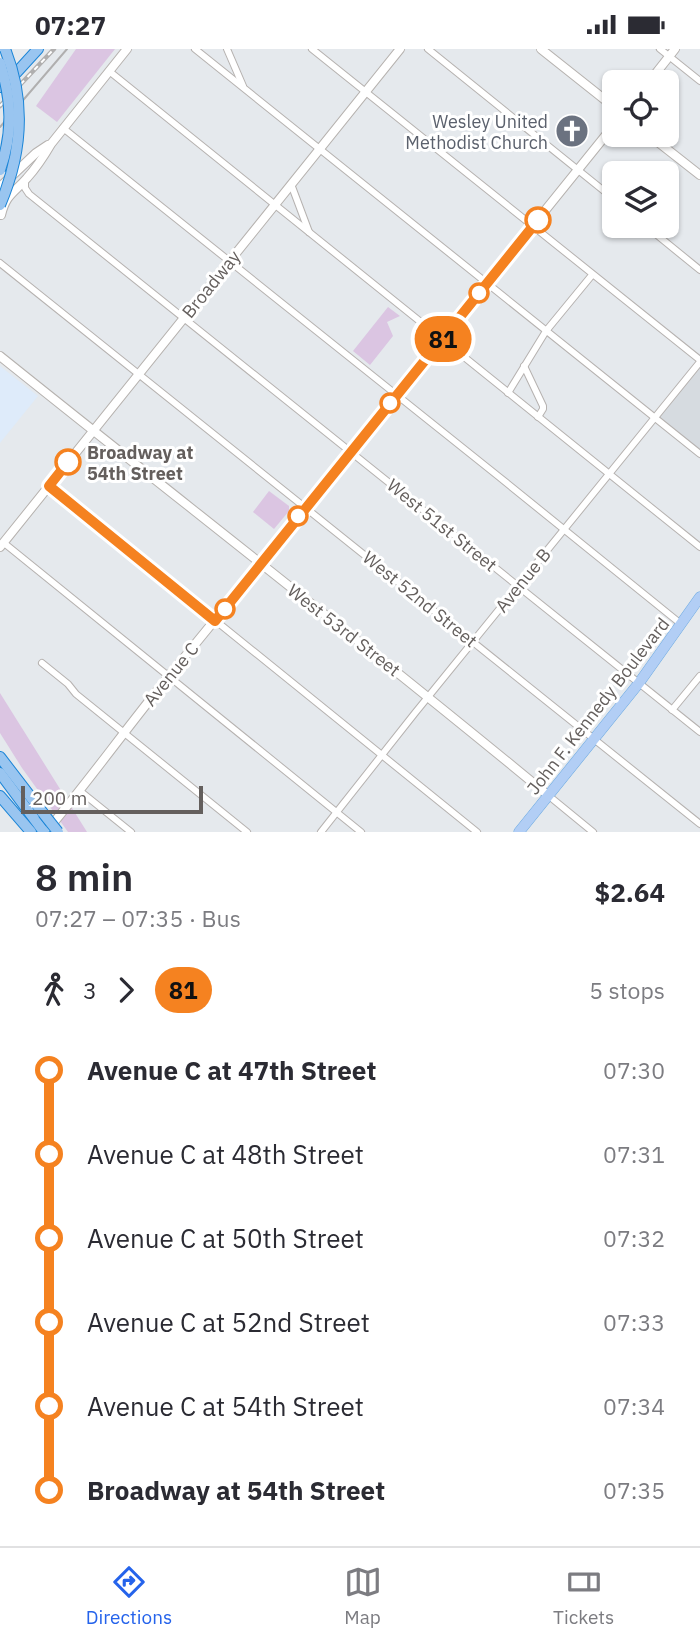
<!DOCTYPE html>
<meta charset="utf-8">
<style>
:root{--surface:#fff;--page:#f7f7f7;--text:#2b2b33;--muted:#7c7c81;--line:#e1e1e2;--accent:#2563eb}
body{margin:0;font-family:"IBM Plex Sans",sans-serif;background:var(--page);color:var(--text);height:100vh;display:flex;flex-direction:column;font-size:26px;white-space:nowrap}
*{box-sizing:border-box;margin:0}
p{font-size:23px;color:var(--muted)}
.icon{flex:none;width:38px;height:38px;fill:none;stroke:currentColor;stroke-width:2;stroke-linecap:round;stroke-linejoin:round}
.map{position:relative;height:783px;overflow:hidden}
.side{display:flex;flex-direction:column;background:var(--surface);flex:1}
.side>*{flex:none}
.badge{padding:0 14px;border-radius:23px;font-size:24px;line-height:46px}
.tools{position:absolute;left:602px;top:21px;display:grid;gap:14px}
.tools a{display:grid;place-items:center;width:77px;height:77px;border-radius:10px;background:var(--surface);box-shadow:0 2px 5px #0004;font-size:35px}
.scale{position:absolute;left:21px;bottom:18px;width:182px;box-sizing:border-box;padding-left:7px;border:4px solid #645f5d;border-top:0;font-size:19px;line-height:24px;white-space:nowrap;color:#645f5d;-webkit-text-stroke:5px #fff;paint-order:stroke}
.map>.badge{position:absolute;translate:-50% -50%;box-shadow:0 0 0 4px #fff}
.legs{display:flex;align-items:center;gap:10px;height:77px;padding:0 35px;font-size:23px}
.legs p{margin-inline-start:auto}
.overview{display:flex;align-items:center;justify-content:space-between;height:119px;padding:0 35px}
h1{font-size:38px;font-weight:600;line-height:52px}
ul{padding:0 35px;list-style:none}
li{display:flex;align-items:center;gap:24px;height:84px;font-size:26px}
li i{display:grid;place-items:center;width:10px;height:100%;margin:0 9px;background:currentColor}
li i::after{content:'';width:18px;height:18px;margin:-9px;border:5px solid;border-radius:50%;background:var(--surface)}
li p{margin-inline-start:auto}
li:first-child i{background:linear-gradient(#0000 50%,currentColor 0)}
li:last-child i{background:linear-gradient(currentColor 50%,#0000 0)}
.status{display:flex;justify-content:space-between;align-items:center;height:49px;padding:0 35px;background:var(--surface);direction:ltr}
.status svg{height:19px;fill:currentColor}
.dock{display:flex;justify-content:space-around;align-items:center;height:98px;border-top:2px solid var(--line);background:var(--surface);font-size:19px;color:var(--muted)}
.dock a{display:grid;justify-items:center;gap:4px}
.dock .selected{color:var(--accent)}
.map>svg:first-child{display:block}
</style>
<div class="status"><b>07:27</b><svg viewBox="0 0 49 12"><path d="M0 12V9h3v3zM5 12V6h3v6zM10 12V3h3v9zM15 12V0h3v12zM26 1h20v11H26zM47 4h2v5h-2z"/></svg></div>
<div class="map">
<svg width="700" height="783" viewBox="0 0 700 783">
<rect width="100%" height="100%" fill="#e5e9ed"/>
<path fill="#deebfa" d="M 0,317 L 38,347 L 0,394 Z"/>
<path fill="#d6dbe0" d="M 700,313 L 700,405 L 655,369 Z"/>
<g fill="#dbc5e2">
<path d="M 76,0 L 115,0 L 57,73 L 36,57 Z"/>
<path d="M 388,258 L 400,267 L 387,273 L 393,287 L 370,316 L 353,302 Z"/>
<path d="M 269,442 L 289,457 L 289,462 L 274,480 L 253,463 Z"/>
<path d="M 0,644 L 87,783 L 68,783 L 22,719 L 0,684 Z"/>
</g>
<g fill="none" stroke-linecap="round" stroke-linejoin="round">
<defs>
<g id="street">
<path d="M 195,0 L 700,405"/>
<path d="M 227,0 L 243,37"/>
<path d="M 312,0 L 700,311"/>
<path d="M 428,0 L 614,150"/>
<path d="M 660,0 L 700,32"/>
<path d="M 109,22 L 700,498"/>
<path d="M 63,79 L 498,427 L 681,575"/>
<path d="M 25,132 L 25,139 L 29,145 L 700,683"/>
<path d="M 291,135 L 309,183"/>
<path d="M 646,177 L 700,221"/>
<path d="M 0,214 L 700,775"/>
<path d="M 524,317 L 543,357 L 543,360 L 538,368"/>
<path d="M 508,344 L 546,282 L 592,226"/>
<path d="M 49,437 L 477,783"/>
<path d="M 4,494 L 361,783"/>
<path d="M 42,614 L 68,635 L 76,645 L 247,783"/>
<path d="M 672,661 L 700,627"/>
<path d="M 80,742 L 131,783"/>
<path d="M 549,747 L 593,783"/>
<path d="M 321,783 L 415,664 L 700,313"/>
</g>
<g id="secondary">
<path d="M 541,0 L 614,58"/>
<path d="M 649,33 L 675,0"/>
<path d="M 649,86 L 700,126"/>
<path d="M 0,138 L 36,104 L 48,96"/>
<path d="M 1,166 C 6,145 14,144 27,129 C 37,118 44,107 51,95 L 127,0"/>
<path d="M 0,307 C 183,454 368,597 549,747"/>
<path d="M 0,498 L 400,0"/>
<path d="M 50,778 C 91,729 128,677 169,627 C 215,571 261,515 306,458 L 614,76"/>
</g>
<path id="primary" d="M 519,783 L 639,634 L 700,548"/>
<g id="highway">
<path d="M 0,38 L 17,23 L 38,0"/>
<path d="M 0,708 L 43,764"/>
<path d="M 0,724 L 44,783"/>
<path d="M 0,747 L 31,783"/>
</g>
</defs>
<use href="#street" stroke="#b6b2b0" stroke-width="8"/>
<use href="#secondary" stroke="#b6b2af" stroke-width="10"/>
<use href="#primary" stroke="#6ba9e0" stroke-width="11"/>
<use href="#highway" stroke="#1b85d7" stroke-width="12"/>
<use href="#street" stroke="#fff" stroke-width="6"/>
<use href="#secondary" stroke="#fff" stroke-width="8"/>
<use href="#primary" stroke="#b2cef5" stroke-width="10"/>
<use href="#highway" stroke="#99c5f0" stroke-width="10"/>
<path stroke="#b0afaf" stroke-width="2" d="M 0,78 L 67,0"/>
<defs>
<path id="rail" d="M 0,57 L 54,0"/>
</defs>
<use href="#rail" stroke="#b0afaf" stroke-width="4.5"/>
<use href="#rail" stroke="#fff" stroke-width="2" stroke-dasharray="5" stroke-linecap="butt"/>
<defs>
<g id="highway-bridge">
<path d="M 0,14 C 12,51 13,84 0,121"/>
<path d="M 0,156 C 22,105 26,52 5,0"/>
<path d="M 43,764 L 58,783"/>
</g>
</defs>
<use href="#highway-bridge" stroke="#1b85d7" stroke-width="12" stroke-linecap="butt"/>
<use href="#highway-bridge" stroke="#99c5f0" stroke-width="10"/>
</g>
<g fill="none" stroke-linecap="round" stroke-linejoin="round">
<defs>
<path id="line-1" d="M 68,413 L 49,437 L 215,572 L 538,171"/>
</defs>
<use href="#line-1" stroke="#fff" stroke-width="16"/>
<use href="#line-1" stroke="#f58220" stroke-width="10"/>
</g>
<defs>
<symbol id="church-disc" viewBox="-11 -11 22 22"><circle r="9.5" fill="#6b7280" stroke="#fff"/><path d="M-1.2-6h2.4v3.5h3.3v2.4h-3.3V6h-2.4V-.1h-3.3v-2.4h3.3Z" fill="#fff"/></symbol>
</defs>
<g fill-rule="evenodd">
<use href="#church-disc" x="553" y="63" width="38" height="38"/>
</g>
<g fill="#fff" stroke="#f58220" stroke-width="3.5">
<circle cx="538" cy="171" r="12"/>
<circle cx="479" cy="244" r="9"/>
<circle cx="390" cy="354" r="9"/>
<circle cx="68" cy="413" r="12"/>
<circle cx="298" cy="467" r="9"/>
<circle cx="225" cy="560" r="9"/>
</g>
<g text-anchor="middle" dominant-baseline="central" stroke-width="6" stroke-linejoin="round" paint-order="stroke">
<g font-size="18" fill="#5b616d" stroke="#fff" text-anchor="end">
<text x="548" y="72">Wesley United<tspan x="548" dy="21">Methodist Church</tspan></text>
</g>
<g font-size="18" fill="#645f5d" stroke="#fff">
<text transform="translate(211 235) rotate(-51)">Broadway</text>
<text transform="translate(442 476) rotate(39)">West 51st Street</text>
<text transform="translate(523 531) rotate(-51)">Avenue B</text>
<text transform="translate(420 550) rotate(39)">West 52nd Street</text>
<text transform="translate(344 581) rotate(38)">West 53rd Street</text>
<text transform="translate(171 625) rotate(-51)">Avenue C</text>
<text transform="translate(598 657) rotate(-52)">John F. Kennedy Boulevard</text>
</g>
<g font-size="18" font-weight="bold" fill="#645f5d" stroke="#fff" text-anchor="start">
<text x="87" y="403">Broadway at<tspan x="87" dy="21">54th Street</tspan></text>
</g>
</g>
</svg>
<div class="tools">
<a><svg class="icon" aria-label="locate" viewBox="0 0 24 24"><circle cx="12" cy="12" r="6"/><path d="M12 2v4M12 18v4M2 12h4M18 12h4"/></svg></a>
<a><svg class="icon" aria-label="layers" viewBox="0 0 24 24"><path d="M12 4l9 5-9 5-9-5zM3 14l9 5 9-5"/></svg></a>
</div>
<div class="scale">200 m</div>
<b class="badge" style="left:443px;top:290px;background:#f58220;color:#111">81</b>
</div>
<section class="side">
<div class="overview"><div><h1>8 min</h1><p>07:27 – 07:35 · Bus</p></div><b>$2.64</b></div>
<div class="legs"><svg class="icon" aria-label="walk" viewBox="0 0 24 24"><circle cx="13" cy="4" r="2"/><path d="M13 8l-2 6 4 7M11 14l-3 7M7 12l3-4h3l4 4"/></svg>3<svg class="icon" aria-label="forward" viewBox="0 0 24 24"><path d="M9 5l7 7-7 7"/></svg><b class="badge" style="background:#f58220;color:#111">81</b><p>5 stops</p></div>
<ul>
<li><i style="color:#f58220"></i><b>Avenue C at 47th Street</b><p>07:30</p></li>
<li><i style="color:#f58220"></i><span>Avenue C at 48th Street</span><p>07:31</p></li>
<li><i style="color:#f58220"></i><span>Avenue C at 50th Street</span><p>07:32</p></li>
<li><i style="color:#f58220"></i><span>Avenue C at 52nd Street</span><p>07:33</p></li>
<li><i style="color:#f58220"></i><span>Avenue C at 54th Street</span><p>07:34</p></li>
<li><i style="color:#f58220"></i><b>Broadway at 54th Street</b><p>07:35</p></li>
</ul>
</section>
<nav class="dock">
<a class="selected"><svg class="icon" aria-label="directions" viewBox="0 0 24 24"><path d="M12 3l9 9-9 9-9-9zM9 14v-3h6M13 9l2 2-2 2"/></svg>Directions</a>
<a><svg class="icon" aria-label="map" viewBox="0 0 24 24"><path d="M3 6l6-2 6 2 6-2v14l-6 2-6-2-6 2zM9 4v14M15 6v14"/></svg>Map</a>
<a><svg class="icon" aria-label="tickets" viewBox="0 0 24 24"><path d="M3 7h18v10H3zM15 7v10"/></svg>Tickets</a>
</nav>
